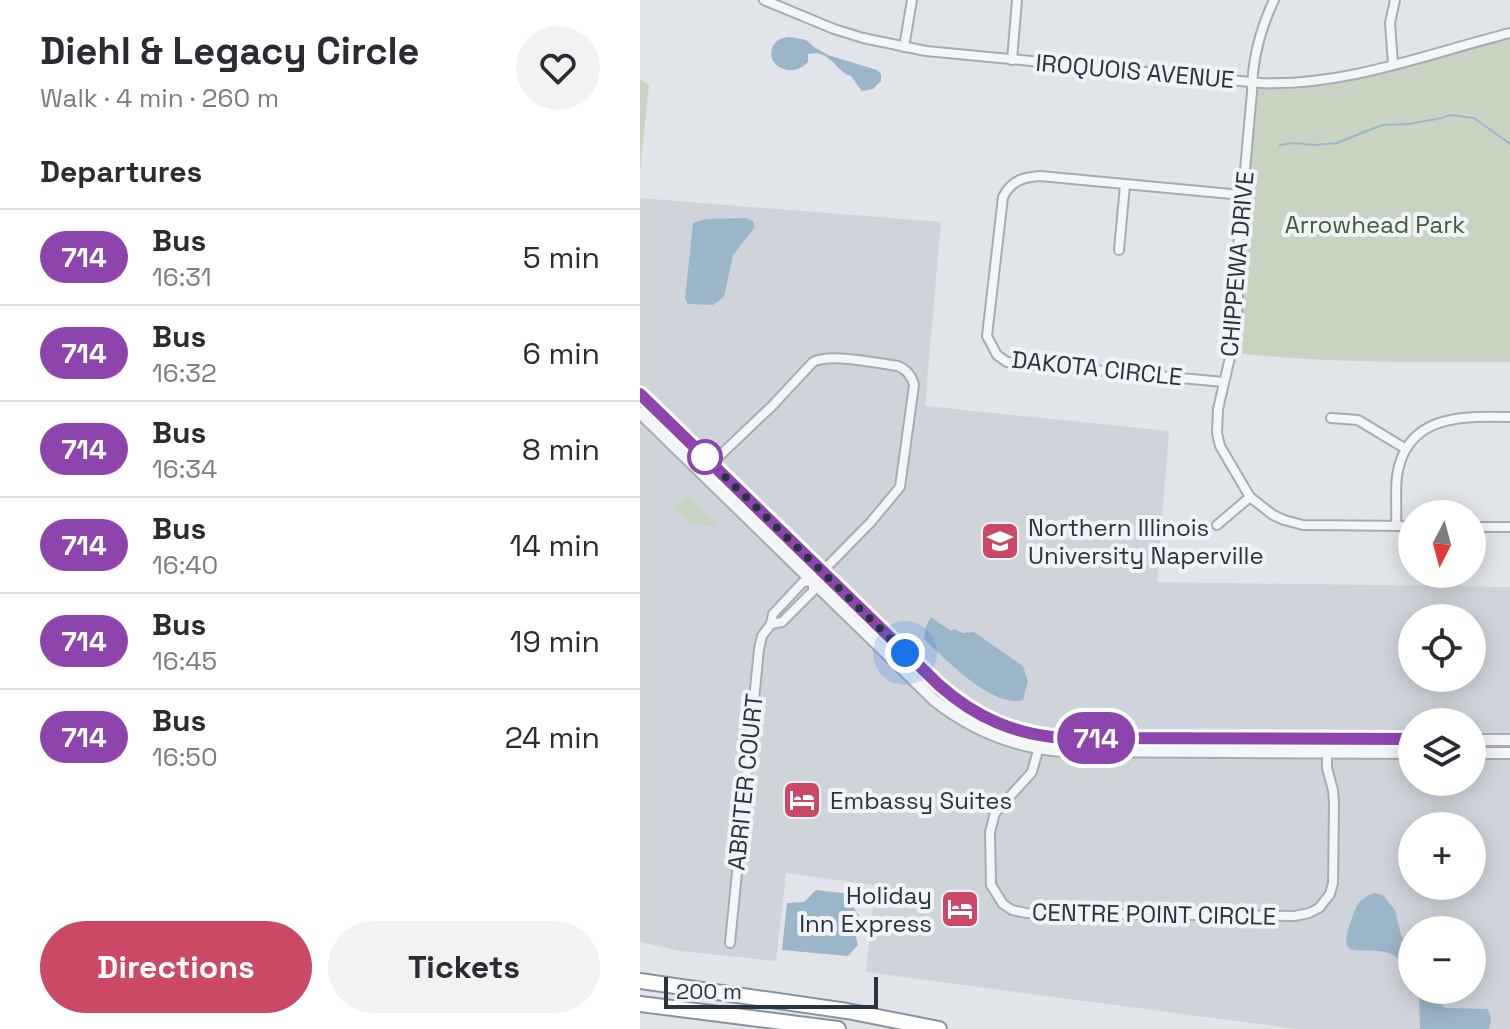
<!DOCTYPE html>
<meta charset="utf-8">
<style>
:root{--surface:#fff;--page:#f2f2f3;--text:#2b2b33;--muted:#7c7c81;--line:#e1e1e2;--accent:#cc4867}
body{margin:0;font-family:"Space Grotesk",sans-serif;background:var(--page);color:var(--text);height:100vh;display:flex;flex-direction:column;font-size:30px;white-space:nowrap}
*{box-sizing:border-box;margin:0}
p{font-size:26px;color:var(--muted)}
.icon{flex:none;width:44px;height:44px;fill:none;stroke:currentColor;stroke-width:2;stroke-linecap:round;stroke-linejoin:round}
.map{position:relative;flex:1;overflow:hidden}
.sheet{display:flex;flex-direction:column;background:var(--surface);width:640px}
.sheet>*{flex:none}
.badge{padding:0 16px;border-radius:26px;font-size:28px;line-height:52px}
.needle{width:52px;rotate:186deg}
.buttons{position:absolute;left:758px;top:500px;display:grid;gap:16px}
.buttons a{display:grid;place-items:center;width:88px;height:88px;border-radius:50%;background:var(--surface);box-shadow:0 4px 20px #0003;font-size:40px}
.scale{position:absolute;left:24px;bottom:20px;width:214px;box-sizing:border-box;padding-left:8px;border:4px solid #293441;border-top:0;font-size:22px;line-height:28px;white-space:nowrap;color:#293441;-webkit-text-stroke:6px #f0f3f7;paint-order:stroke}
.you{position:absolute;width:40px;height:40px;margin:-20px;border:6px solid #fff;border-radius:50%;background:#1a73e8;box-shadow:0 0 0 12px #1a73e833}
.map>.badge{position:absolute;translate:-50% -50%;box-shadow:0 0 0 4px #fff}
h2{padding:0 40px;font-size:30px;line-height:72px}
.round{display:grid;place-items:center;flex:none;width:84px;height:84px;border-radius:42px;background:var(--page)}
.head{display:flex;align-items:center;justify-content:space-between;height:136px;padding:0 40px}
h1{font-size:38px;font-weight:600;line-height:60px}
.button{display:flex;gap:16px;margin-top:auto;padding:16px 40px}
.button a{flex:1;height:92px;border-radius:48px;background:var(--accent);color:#fff;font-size:32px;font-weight:600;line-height:92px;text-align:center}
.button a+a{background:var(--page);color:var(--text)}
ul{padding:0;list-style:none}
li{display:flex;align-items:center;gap:24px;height:96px;padding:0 40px;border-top:2px solid var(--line)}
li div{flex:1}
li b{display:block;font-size:30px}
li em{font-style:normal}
li .badge{min-width:88px;font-weight:700;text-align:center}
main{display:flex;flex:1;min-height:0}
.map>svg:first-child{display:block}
</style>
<main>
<section class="sheet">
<div class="head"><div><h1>Diehl &amp; Legacy Circle</h1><p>Walk · 4 min · 260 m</p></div><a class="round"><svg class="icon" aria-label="heart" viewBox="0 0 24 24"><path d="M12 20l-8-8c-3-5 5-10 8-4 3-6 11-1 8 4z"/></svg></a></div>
<h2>Departures</h2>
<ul>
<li><span class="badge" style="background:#8e44ad;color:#fff">714</span><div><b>Bus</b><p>16:31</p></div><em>5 min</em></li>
<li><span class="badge" style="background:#8e44ad;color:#fff">714</span><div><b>Bus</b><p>16:32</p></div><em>6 min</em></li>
<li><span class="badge" style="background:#8e44ad;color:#fff">714</span><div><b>Bus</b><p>16:34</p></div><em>8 min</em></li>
<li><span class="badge" style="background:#8e44ad;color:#fff">714</span><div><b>Bus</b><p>16:40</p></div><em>14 min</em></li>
<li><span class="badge" style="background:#8e44ad;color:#fff">714</span><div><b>Bus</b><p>16:45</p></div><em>19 min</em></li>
<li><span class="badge" style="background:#8e44ad;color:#fff">714</span><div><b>Bus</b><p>16:50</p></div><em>24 min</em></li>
</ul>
<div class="button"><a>Directions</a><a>Tickets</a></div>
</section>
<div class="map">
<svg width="870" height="1029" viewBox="0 0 870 1029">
<rect width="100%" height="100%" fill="#e1e5e9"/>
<g fill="#cfd4db" fill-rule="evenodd">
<path d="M 0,198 L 301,222 L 285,406 L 529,431 L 517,582 L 870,587 L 870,736 L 832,736 L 832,722 L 772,722 L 772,735 L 421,733 L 387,729 L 347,714 L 312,692 L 0,388 ZM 772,618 L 832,618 L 832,678 L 772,678 Z"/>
<path d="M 0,419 L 316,722 L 354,741 L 377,748 L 420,755 L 772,757 L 772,782 L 832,782 L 832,757 L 870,757 L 870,1029 L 656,1029 L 226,972 L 235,885 L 146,873 L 136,961 L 40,951 L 0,942 ZM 772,826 L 832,826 L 832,886 L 772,886 ZM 772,930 L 832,930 L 832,990 L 772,990 Z"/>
</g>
<g fill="#c8d3c2">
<path d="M 870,39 L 870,362 C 778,362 685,363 593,353 L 597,273 L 612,88 L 652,89 L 690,85 Z"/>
<path d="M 0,79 L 9,85 L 0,170 Z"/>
<path d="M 46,496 L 52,499 L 76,522 L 76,526 C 56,526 48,525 36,509 L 37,504 Z"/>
<path d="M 190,590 L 233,632 L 255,648 L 302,694 L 386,737 L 385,739 C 359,730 329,721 306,705 L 188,591 Z"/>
<path d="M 472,742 L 667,743 L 668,745 L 614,744 L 592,748 L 416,745 L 447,745 Z"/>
</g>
<g fill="#9cb6c9">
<path d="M 150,37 L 166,40 L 174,47 L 188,55 L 237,70 L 241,74 L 241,81 L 233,89 L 222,91 C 219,88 217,84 214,80 C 209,72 210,78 203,72 C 192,62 185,50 168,54 L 168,62 C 157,74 140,73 132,59 C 129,46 137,37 150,37 Z"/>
<path d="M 106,218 L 113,221 L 115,227 L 93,255 L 84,297 L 73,305 L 48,304 L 45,298 L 53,223 L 66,219 Z"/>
<path d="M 291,617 L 311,631 L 314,629 L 323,633 L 334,632 L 383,666 L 388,681 L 383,700 C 353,709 304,658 284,639 L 286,626 Z"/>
<path d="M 176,890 L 212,894 L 215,898 L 213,907 L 220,917 L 214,929 L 218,945 L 208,956 L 142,950 L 147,903 L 164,902 Z"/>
<path d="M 734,893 L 743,895 L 755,910 L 761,935 L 772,953 L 772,974 C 766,966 759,957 749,953 C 718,944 694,966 713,915 C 717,903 722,897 734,893 Z"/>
<path d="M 779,990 L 794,990 L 799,1002 L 805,1008 L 848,1009 L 851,1018 L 849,1029 L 780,1029 Z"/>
</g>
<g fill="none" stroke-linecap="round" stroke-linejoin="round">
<path stroke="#9cb6c9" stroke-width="2" d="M 640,145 L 653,143 L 675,145 L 697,143 L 742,125 L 768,124 L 802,118 L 810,115 L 834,118 L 870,144"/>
<defs>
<g id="minor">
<path d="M 124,0 L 194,29 L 223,38 L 286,51 L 621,83 C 704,87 790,53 870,33"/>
<path d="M 634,0 C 620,30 612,59 612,92 L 597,259 L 598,301 L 595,336 L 578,409 L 577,433 L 580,446 L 610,497 L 633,515 L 644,520 L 663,525 L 772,526"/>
<path d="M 264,47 L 272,0"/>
<path d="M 372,60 L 377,0"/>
<path d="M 753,64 L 750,23 L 755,0"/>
<path d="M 479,250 L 485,185"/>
<path d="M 584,382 L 367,362 L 357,355 L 347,336 L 363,197 C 371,181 383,177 400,176 L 602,195"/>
<path d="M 691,418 L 718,420 L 766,449"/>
<path d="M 72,463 L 132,406 L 173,362 C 192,353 236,363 258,366 C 267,370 272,376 274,385 L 260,487 L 230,523 L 173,581 L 163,582 L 133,614 L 131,624 L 122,636 L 119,649 L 90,943"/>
<path d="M 577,525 L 610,497"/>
<path d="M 756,526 C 757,510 755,492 757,476 C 766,414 822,416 870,417"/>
<path d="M 832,527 L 870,527"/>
<path d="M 131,624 L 142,622 L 173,591 L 173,581"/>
<path d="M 402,736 L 392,772 L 355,813 L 350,832 L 351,885 L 363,904 L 372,910 L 386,913 L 655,916 L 669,913 L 679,908 L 690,894 L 693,883 L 694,804 L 693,790 L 687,768 L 687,739"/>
</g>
<g id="tertiary">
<path d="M 0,394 L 299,685 C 335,718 377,735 425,738 L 772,739"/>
<path d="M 0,413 L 294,700 C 332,730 373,747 421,751 L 772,753"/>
<path d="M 832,740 L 870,740"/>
<path d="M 832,753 L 870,753"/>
</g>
<g id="motorway">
<path d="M 0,981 L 207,1011 L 299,1029"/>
<path d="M 0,1004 L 198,1029"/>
</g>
</defs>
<use href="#minor" stroke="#a6acb3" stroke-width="12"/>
<use href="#tertiary" stroke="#a6acb3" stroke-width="14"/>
<use href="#motorway" stroke="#8893a0" stroke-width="18"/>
<use href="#minor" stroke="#f3f5f8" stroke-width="8"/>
<use href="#tertiary" stroke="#f3f5f8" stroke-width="10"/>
<use href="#motorway" stroke="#fff" stroke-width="14"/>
</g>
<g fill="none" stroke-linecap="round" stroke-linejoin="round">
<defs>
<path id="line" d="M 0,394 L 299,685 C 336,718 376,735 425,738 L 772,739"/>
</defs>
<use href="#line" stroke="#fff" stroke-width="18"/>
<use href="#line" stroke="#8e44ad" stroke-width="12"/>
<path stroke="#293441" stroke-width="8" stroke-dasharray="0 14.4" d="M 65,457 L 265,653"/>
</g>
<defs>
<symbol id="university-square" viewBox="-11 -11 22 22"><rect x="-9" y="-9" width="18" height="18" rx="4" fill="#cc4867" stroke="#f0f3f7"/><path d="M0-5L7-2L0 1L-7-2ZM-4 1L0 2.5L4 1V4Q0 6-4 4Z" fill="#fff"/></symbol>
<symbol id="hotel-square" viewBox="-11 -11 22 22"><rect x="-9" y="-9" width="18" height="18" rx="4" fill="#cc4867" stroke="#f0f3f7"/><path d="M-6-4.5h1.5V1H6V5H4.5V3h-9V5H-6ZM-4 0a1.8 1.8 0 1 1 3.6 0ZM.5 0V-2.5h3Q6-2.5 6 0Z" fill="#fff"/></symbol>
</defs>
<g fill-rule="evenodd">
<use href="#university-square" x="338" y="519" width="44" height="44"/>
<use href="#hotel-square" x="140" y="778" width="44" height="44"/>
<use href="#hotel-square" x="298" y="887" width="44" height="44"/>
</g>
<circle fill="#fff" stroke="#8e44ad" stroke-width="4" cx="65" cy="457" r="16"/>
<g text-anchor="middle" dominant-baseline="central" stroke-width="8" stroke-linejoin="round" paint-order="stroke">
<g font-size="24" fill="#293441" stroke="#f0f3f7">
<text transform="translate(495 71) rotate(5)">IROQUOIS AVENUE</text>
<text transform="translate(597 264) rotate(-85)">CHIPPEWA DRIVE</text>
<text transform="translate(457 368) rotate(6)">DAKOTA CIRCLE</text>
<text transform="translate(105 782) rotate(-84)">ABRITER COURT</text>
<text transform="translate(514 914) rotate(1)">CENTRE POINT CIRCLE</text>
</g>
<g font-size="24" fill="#415c37" stroke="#f0f3f7">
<text x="735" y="224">Arrowhead Park</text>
</g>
<g font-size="24" fill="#293441" stroke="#f0f3f7" text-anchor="start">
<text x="388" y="527">Northern Illinois<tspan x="388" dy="28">University Naperville</tspan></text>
<text x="190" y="800">Embassy Suites</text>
<text x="292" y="895" text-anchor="end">Holiday<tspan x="292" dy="28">Inn Express</tspan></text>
</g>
</g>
</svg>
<div class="buttons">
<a><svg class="needle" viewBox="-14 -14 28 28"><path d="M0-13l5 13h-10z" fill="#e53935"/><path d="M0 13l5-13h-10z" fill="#7c7c81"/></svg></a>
<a><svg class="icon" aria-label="locate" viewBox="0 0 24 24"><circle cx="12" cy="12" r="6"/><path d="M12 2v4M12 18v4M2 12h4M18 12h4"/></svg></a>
<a><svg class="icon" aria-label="layers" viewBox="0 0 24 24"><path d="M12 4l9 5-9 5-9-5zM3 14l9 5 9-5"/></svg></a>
<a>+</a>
<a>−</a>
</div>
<div class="scale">200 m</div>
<div class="you" style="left:265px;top:653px"></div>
<b class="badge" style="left:456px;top:738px;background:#8e44ad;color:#fff">714</b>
</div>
</main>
